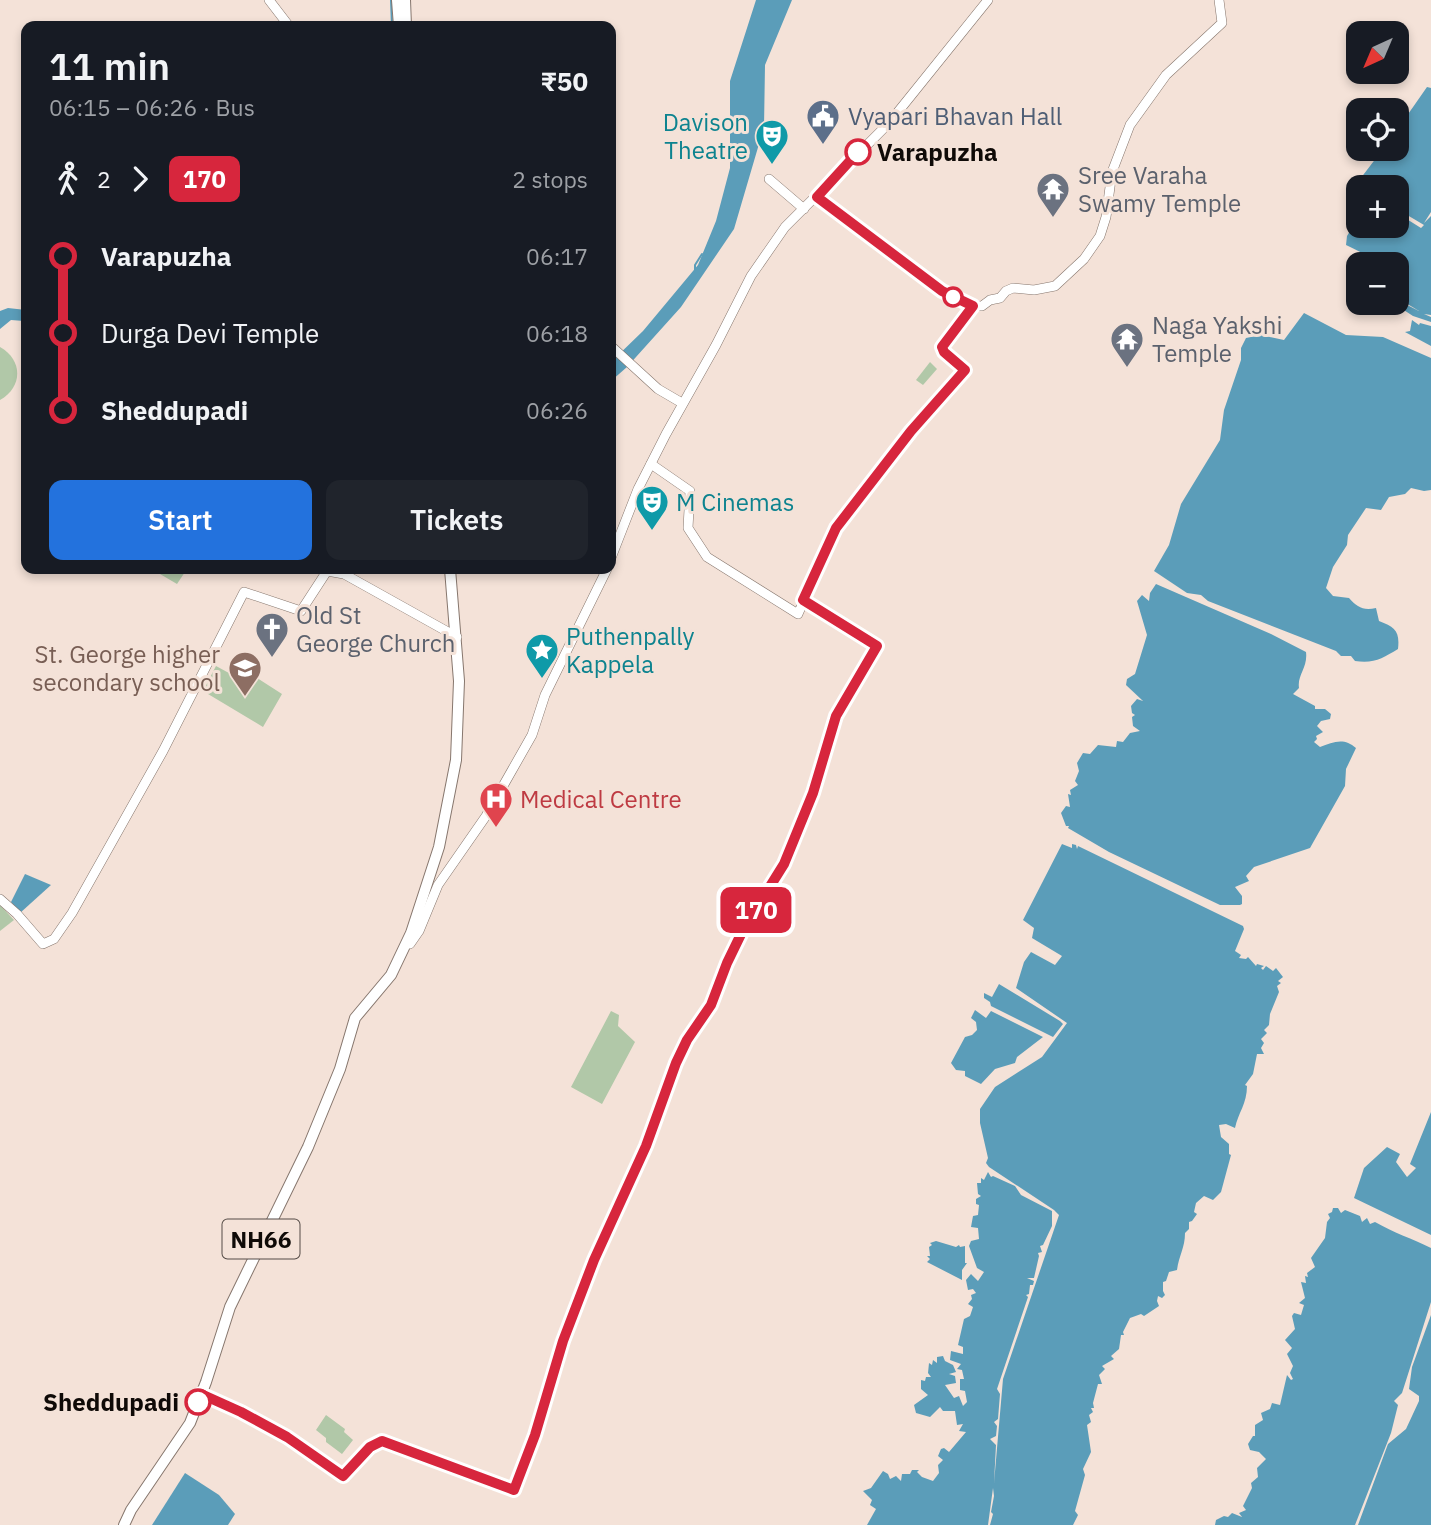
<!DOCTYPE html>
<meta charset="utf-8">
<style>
:root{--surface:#171b24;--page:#20242c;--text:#f1f3f6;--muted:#9ea1a6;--accent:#2372dd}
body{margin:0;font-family:"IBM Plex Sans",sans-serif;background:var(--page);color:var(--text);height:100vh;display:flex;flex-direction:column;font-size:26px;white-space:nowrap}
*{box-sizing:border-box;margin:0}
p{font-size:23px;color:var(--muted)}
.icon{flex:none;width:38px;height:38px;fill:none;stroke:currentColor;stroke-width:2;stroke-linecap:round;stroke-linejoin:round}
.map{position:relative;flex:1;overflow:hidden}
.panel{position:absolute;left:21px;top:21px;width:595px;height:553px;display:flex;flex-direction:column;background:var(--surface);border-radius:14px;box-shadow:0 4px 10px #0003}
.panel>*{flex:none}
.badge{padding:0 14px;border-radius:10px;font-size:24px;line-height:46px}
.needle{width:46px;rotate:224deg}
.fabs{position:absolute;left:1346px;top:21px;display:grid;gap:14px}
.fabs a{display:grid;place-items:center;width:63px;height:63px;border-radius:14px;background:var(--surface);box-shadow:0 4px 10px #0003;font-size:35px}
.map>.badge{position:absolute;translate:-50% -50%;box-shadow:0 0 0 4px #fff}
.legs{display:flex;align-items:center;gap:10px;height:77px;padding:0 28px;font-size:23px}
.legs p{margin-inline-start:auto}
.summary{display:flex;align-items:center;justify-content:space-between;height:119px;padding:0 28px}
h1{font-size:38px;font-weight:600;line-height:52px}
.button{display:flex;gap:14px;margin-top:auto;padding:14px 28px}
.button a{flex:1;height:80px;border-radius:14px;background:var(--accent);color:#fff;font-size:28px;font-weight:600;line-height:80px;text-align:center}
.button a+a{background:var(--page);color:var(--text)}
ul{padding:0 28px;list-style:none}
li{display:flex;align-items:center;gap:24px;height:77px;font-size:26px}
li i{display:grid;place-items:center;width:10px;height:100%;margin:0 9px;background:currentColor}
li i::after{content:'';width:18px;height:18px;margin:-9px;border:5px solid;border-radius:50%;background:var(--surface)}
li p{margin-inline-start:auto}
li:first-child i{background:linear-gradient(#0000 50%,currentColor 0)}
li:last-child i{background:linear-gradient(currentColor 50%,#0000 0)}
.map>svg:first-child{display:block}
</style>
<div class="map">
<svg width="1431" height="1525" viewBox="0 0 1431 1525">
<rect width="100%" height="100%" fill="#f4e2d8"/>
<g fill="#b1c8a8">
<path d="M 0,347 C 23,360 23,387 0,400 Z"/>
<path d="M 930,362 L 937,369 L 923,385 L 916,380 Z"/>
<path d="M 163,569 L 187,569 L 177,584 L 160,574 Z"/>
<path d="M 216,666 L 240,679 L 246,671 L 282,694 L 263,727 L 203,691 Z"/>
<path d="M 0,905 L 14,920 L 0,931 Z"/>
<path d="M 611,1011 L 619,1015 L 618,1026 L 635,1042 L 602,1104 L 571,1087 Z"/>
<path d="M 326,1415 L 345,1429 L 344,1432 L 353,1440 L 342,1454 L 326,1442 L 326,1438 L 316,1430 Z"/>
</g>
<g fill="#5b9db9">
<path d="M 756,0 L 792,0 L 765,65 L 764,127 L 734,229 L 681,307 L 627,367 L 611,381 L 611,362 L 643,331 L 698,265 L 716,221 L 730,168 L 730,81 Z"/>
<path d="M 1427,87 L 1431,88 L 1431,212 L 1424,223 L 1431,216 L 1431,315 L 1424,314 L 1431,317 L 1431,322 L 1413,316 L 1393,303 L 1396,303 L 1397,300 L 1419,311 L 1401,300 L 1404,281 L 1397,276 L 1396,264 C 1378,264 1364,253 1346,245 L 1347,236 L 1358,218 L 1358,226 L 1396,226 L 1397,213 L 1421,228 L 1424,225 L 1397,209 L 1396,187 L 1358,189 L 1354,187 L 1383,149 L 1396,149 L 1397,130 Z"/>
<path d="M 8,308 L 26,310 L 26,326 L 24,321 L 11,320 L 0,329 L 0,311 Z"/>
<path d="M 1304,313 L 1346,335 L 1383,337 L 1431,358 L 1431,490 L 1424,491 L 1411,488 L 1405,494 L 1389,497 L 1381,510 L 1366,508 L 1348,535 L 1347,545 L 1333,567 L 1326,588 L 1333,596 L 1349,598 C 1357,607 1363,611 1376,608 L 1379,621 C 1395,627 1400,631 1398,649 C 1383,658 1374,664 1355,661 L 1351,656 L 1341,656 L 1336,651 L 1208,601 L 1201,595 L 1187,593 L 1154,571 L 1169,545 L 1181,504 L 1220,440 L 1224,410 L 1241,360 L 1241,348 L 1246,338 L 1261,335 L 1284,340 Z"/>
<path d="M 1412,320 L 1419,325 L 1420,323 L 1431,326 L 1431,346 L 1405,332 L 1410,331 Z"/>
<path d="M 1156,584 L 1271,634 L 1306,652 C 1308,668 1297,675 1299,688 L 1293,694 L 1315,706 L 1315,709 L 1325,709 L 1331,714 L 1330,719 L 1321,721 L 1317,726 L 1323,732 L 1316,736 L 1317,739 L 1314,742 L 1320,747 C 1333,742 1344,737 1356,748 L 1346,769 L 1345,786 L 1310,848 L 1254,867 L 1246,876 L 1249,881 L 1235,887 L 1242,896 L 1242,904 L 1240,905 L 1220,905 L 1109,852 L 1068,828 L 1069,826 L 1066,826 L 1061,813 L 1066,806 L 1070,807 L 1068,794 L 1071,795 L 1070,790 L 1078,785 L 1075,781 L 1079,771 L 1077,763 L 1083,753 L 1090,754 L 1098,745 L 1116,747 L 1117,741 L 1123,742 L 1130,733 L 1140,731 L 1133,726 L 1132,717 L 1135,715 L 1132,713 L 1131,706 L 1137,699 L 1143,701 L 1126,685 L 1127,679 L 1135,674 L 1147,635 L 1137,601 L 1142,595 L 1149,601 L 1150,593 Z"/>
<path d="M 1062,844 L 1072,848 L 1072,844 L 1076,845 L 1077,849 L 1078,846 L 1243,926 L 1244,929 L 1235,951 L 1241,955 L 1239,958 L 1246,959 L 1248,957 L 1256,966 L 1257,964 L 1264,966 L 1261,968 L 1263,970 L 1266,966 L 1273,971 L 1276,968 L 1283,977 L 1278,981 L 1281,983 L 1277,986 L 1279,992 L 1270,1014 L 1269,1025 L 1264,1030 L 1267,1033 L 1261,1039 L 1264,1043 L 1261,1048 L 1264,1054 L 1257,1054 L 1253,1074 L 1245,1085 L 1247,1086 C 1247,1104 1238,1113 1235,1128 L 1226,1124 L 1219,1125 L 1221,1137 L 1229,1144 L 1229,1154 L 1231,1155 L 1221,1192 L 1213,1200 L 1204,1196 L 1196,1203 L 1194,1212 L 1197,1214 L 1192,1221 L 1189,1222 L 1189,1229 L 1185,1233 C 1185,1248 1179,1255 1177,1270 L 1169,1272 L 1166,1281 L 1163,1282 L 1163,1291 L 1165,1295 L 1162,1298 L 1158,1296 L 1157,1301 L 1159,1306 L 1144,1316 L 1141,1314 L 1130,1318 L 1123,1332 L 1124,1335 L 1121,1335 L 1119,1349 L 1111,1356 L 1114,1359 L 1102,1366 L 1105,1369 L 1099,1375 L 1102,1384 L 1098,1384 L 1093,1403 L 1094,1408 L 1091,1408 L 1093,1412 L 1089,1415 L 1091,1422 L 1087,1425 L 1091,1452 L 1083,1469 L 1085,1475 L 1075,1511 L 1078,1515 L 1073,1525 L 990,1525 L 993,1514 L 991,1512 L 994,1496 L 993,1488 L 988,1525 L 867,1525 L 876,1509 L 870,1505 L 872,1500 L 863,1491 L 871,1488 L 883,1471 L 888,1474 L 890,1479 L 896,1476 L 901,1481 L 902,1474 L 910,1474 L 912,1470 L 919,1470 L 917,1472 L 922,1477 L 933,1481 L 939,1473 L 938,1465 L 943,1460 L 938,1456 L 941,1449 L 944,1448 L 949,1452 L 966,1432 L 959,1431 L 963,1424 L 957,1425 L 955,1411 L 943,1411 L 940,1407 L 930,1417 L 916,1413 L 914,1405 L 928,1395 L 921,1389 L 921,1380 L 925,1381 L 926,1377 L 931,1377 L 928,1373 L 929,1363 L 932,1365 L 933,1360 L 937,1363 L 937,1357 L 943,1356 L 945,1361 L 953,1365 L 956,1372 L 949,1374 L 955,1376 L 956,1383 L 945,1385 L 954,1398 L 959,1396 L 963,1406 L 967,1402 L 965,1391 L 960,1390 L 960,1379 L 964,1379 L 962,1370 L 957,1369 L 961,1364 L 950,1360 L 951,1351 L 963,1354 L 963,1347 L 958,1345 L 964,1319 L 970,1316 L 973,1307 L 968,1304 L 972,1299 L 971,1295 L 976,1293 L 973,1289 L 968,1290 L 966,1280 L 971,1274 L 978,1281 L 984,1272 L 977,1268 L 969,1246 L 971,1241 L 979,1239 L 978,1228 L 971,1227 L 973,1216 L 978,1215 L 979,1205 L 976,1204 L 976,1199 L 981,1196 L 978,1194 L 977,1183 L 981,1183 L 981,1178 L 984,1180 L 988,1172 L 991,1177 L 993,1176 L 1015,1186 L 1021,1195 L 1052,1211 L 1052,1226 L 1043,1245 L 1040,1246 L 1042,1252 L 1038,1253 L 1039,1256 L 1034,1278 L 1027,1278 L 1034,1281 L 1033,1285 L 1030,1285 L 1029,1294 L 1026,1295 L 1028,1297 L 997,1389 L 1000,1394 L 998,1419 L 994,1422 L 997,1426 L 996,1436 L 990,1439 L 996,1445 L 994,1483 L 1003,1379 L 1059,1215 L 1054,1210 L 989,1167 L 986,1163 L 988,1158 L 980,1123 L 980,1109 L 995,1087 L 1042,1057 L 1067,1023 L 1016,988 L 1024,962 L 1031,952 L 1055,965 L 1062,956 L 1032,938 L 1034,928 L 1023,920 Z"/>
<path d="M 25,874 L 51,885 L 20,913 L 11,902 Z"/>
<path d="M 999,984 L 1060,1021 L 1063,1024 L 1053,1037 L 991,1006 L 990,1002 L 984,998 L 984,993 L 992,997 Z"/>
<path d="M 975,1010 L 986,1018 L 991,1011 L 1043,1037 L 1017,1057 L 1015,1063 L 995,1069 L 981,1084 L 965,1076 L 965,1071 L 956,1070 L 951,1063 L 965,1037 L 972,1035 L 977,1030 L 976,1022 L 971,1018 Z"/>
<path d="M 1431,1112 L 1431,1235 L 1354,1198 L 1364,1168 L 1387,1147 L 1400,1154 L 1396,1162 L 1407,1177 L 1416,1168 L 1410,1164 Z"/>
<path d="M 1333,1208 L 1338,1208 L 1341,1213 L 1345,1210 L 1360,1216 L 1362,1222 L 1367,1218 L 1370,1224 L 1375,1222 C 1394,1233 1411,1238 1431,1248 L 1431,1302 L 1402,1393 L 1394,1401 L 1398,1405 L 1391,1433 L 1355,1525 L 1215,1525 L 1216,1520 L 1224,1516 L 1228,1517 L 1232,1513 L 1242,1517 L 1239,1513 L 1246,1510 L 1243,1506 L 1252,1488 L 1251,1483 L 1258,1477 L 1257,1468 L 1266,1459 L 1259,1452 L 1250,1450 L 1248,1444 L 1253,1436 L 1255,1436 L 1255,1425 L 1263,1420 L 1261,1413 L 1270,1409 L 1272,1403 L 1280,1405 L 1287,1375 L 1291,1380 L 1293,1379 L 1290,1373 L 1293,1366 L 1287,1354 L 1292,1348 L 1285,1340 L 1295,1329 L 1292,1316 L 1294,1313 L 1301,1315 L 1304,1305 L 1299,1303 L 1305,1298 L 1301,1282 L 1306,1283 L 1305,1276 L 1308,1277 L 1307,1273 L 1315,1267 L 1311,1258 L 1325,1238 L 1327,1222 L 1330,1218 L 1328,1214 L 1332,1212 Z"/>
<path d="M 936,1241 L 956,1247 L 959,1245 L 960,1247 L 965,1246 L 965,1263 L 967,1263 L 962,1270 L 962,1280 L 927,1262 L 930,1259 L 927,1256 L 930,1256 L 929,1247 L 932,1245 L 930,1243 Z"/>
<path d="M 1431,1315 L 1431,1525 L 1358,1525 L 1388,1444 L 1406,1429 L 1419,1401 L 1419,1396 L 1409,1389 L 1412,1367 Z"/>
<path d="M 185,1473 L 219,1495 L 235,1514 L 228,1525 L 152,1525 Z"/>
</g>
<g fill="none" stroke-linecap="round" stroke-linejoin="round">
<g stroke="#5b9db9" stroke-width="2">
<path d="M 391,0 L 392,26"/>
<path d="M 695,270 L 695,265 L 702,254"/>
</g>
<defs>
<g id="secondary">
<path d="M 269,0 L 289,26"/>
<path d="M 769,179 L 804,209"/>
<path d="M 817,197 L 946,293 L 973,306 L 982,306 L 990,300 L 1000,298 L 1006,291 L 1013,288 L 1034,290 L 1055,286 L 1084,259 L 1100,236 L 1106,217 L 1112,172 L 1130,125 L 1166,75 L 1222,23 L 1219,0"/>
<path d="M 611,346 L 658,389 L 682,403"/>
<path d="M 651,464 L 690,491 L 688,528 L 707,557 L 798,614 L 836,528 L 911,431 L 964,374 L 966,371 L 944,352 L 942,347 L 973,306"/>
<path d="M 611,558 L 638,489 L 666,434 L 716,345 L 751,276 L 785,227 L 889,123 L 988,0"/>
<path d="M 0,899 L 17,914 L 43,944 L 54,939 L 72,913 L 163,751 L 244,592 L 301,611 L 327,571 L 344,574 L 457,637"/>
<path d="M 410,944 L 419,931 L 438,885 L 486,816 L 532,735 L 545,695 L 607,569"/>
<path d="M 201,1394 L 241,1412 L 287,1437 L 343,1476 L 370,1447 L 382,1441 L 514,1490 L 535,1435 L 563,1341 L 594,1260 L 646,1146 L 676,1063 L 687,1040 L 711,1005 L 727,963 L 744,928 L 784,864 L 813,793 L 836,716 L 877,646 L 803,600"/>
</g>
<g id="highway">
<path d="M 397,0 L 399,26"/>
<path d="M 405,0 L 406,26"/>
<path d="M 124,1525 L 131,1510 L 190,1423 L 206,1382 L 230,1307 L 308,1147 L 340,1069 L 355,1018 L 391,975 L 411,933 L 439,847 L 456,760 L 459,681 L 450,569"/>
</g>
</defs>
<use href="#secondary" stroke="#86766d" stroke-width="10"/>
<use href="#highway" stroke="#86766d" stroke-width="12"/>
<use href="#secondary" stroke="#fff" stroke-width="9"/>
<use href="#highway" stroke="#fff" stroke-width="10"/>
</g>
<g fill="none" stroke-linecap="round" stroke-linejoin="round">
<defs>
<path id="line-1" d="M 198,1402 L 201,1394 L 241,1412 L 287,1437 L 343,1476 L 370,1447 L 382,1441 L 514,1490 L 535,1435 L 563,1341 L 594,1260 L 646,1146 L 676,1063 L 687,1040 L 711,1005 L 727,963 L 744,928 L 784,864 L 813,793 L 836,716 L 877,646 L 803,600 L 836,528 L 911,431 L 965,370 L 944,352 L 942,347 L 973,306 L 942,291 L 817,197 L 858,152"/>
</defs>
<use href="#line-1" stroke="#fff" stroke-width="16"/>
<use href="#line-1" stroke="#d7263d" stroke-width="10"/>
</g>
<defs>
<symbol id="civic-pin" viewBox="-11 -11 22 30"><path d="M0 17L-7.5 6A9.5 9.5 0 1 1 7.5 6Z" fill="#5c6f8a" stroke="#f4e2d8"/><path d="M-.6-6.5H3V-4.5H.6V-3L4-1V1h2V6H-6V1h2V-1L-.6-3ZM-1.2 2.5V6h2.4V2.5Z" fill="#fff"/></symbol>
<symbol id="theatre-pin" viewBox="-11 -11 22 30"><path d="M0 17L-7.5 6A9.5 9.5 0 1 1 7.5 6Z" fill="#0f9aa8" stroke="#f4e2d8"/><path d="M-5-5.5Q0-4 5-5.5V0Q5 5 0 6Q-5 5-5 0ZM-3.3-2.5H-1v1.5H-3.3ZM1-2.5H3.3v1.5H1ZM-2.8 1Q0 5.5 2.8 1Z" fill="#fff"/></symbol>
<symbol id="temple-pin" viewBox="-11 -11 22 30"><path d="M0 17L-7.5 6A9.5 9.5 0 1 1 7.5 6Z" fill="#6b7280" stroke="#f4e2d8"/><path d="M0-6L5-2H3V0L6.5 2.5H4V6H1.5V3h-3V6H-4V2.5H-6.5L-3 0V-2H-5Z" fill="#fff"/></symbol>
<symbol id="church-pin" viewBox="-11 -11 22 30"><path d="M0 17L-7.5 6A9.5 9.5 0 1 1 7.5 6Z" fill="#6b7280" stroke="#f4e2d8"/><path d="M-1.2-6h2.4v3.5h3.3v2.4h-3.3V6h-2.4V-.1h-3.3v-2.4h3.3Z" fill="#fff"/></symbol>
<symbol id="sight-pin" viewBox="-11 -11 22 30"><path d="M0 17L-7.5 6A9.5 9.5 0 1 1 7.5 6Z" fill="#0f9aa8" stroke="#f4e2d8"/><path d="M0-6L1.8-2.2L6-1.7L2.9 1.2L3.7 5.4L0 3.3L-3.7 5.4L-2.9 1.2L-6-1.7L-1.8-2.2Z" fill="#fff"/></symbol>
<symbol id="school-pin" viewBox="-11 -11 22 30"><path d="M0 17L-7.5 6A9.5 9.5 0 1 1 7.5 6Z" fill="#8d6e63" stroke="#f4e2d8"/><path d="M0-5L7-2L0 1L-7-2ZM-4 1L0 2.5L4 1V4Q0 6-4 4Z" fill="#fff"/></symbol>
<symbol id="hospital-pin" viewBox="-11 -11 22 30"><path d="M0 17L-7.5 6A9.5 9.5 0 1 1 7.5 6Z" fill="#e0444e" stroke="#f4e2d8"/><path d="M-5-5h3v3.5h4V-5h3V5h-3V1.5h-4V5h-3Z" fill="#fff"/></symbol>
</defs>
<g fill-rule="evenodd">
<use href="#civic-pin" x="804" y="97" width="38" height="52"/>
<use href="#theatre-pin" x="753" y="117" width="38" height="52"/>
<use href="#temple-pin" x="1034" y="170" width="38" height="52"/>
<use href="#temple-pin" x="1108" y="320" width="38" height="52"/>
<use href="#theatre-pin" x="633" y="483" width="38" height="52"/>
<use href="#church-pin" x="253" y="610" width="38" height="52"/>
<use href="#sight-pin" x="523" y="631" width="38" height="52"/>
<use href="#school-pin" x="226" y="649" width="38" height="52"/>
<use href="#hospital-pin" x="477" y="780" width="38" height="52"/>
</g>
<g fill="#fff" stroke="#d7263d" stroke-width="3.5">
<circle cx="858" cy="152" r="12"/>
<circle cx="953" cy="297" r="9"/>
<circle cx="198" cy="1402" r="12"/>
</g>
<g text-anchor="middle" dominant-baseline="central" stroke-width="6" stroke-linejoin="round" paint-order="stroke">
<rect fill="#f4e2d8" stroke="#544b46" stroke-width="2" x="222.5" y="1219.5" width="77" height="39" rx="5"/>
<g font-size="23" font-weight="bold" fill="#0f0a07">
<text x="261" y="1239">NH66</text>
</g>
<g font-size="24" fill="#4e5e75" stroke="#f4e2d8" text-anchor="start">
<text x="848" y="116">Vyapari Bhavan Hall</text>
</g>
<g font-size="24" fill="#0d838f" stroke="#f4e2d8" text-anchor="start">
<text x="748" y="122" text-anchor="end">Davison<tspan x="748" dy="28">Theatre</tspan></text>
<text x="676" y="502">M Cinemas</text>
<text x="566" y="636">Puthenpally<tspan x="566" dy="28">Kappela</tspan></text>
</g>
<g font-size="24" font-weight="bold" fill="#0f0a07" stroke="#f4e2d8" text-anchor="start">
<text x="877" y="152">Varapuzha</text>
<text x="179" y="1402" text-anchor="end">Sheddupadi</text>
</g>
<g font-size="24" fill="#5b616d" stroke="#f4e2d8" text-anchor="start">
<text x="1078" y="175">Sree Varaha<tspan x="1078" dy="28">Swamy Temple</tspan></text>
<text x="1152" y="325">Naga Yakshi<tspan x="1152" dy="28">Temple</tspan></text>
<text x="296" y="615">Old St<tspan x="296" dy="28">George Church</tspan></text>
</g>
<g font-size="24" fill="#785e54" stroke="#f4e2d8" text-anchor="end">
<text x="220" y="654">St. George higher<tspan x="220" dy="28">secondary school</tspan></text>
</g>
<g font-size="24" fill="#be3a42" stroke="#f4e2d8" text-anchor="start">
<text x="520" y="799">Medical Centre</text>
</g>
</g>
</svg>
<div class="fabs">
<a><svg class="needle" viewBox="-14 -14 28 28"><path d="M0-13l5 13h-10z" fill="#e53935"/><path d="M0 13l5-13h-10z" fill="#9ea1a6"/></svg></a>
<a><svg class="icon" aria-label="locate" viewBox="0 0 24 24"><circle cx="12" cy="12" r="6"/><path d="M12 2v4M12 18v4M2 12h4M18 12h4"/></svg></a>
<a>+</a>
<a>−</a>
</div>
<b class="badge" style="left:756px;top:910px;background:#d7263d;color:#fff">170</b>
<section class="panel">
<div class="summary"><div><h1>11 min</h1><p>06:15 – 06:26 · Bus</p></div><b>₹50</b></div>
<div class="legs"><svg class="icon" aria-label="walk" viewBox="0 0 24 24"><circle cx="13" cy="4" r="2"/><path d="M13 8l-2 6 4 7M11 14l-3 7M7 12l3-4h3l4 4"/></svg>2<svg class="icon" aria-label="forward" viewBox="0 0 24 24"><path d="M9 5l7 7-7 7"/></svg><b class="badge" style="background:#d7263d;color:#fff">170</b><p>2 stops</p></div>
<ul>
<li><i style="color:#d7263d"></i><b>Varapuzha</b><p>06:17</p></li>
<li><i style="color:#d7263d"></i><span>Durga Devi Temple</span><p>06:18</p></li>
<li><i style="color:#d7263d"></i><b>Sheddupadi</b><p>06:26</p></li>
</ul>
<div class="button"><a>Start</a><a>Tickets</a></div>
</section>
</div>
